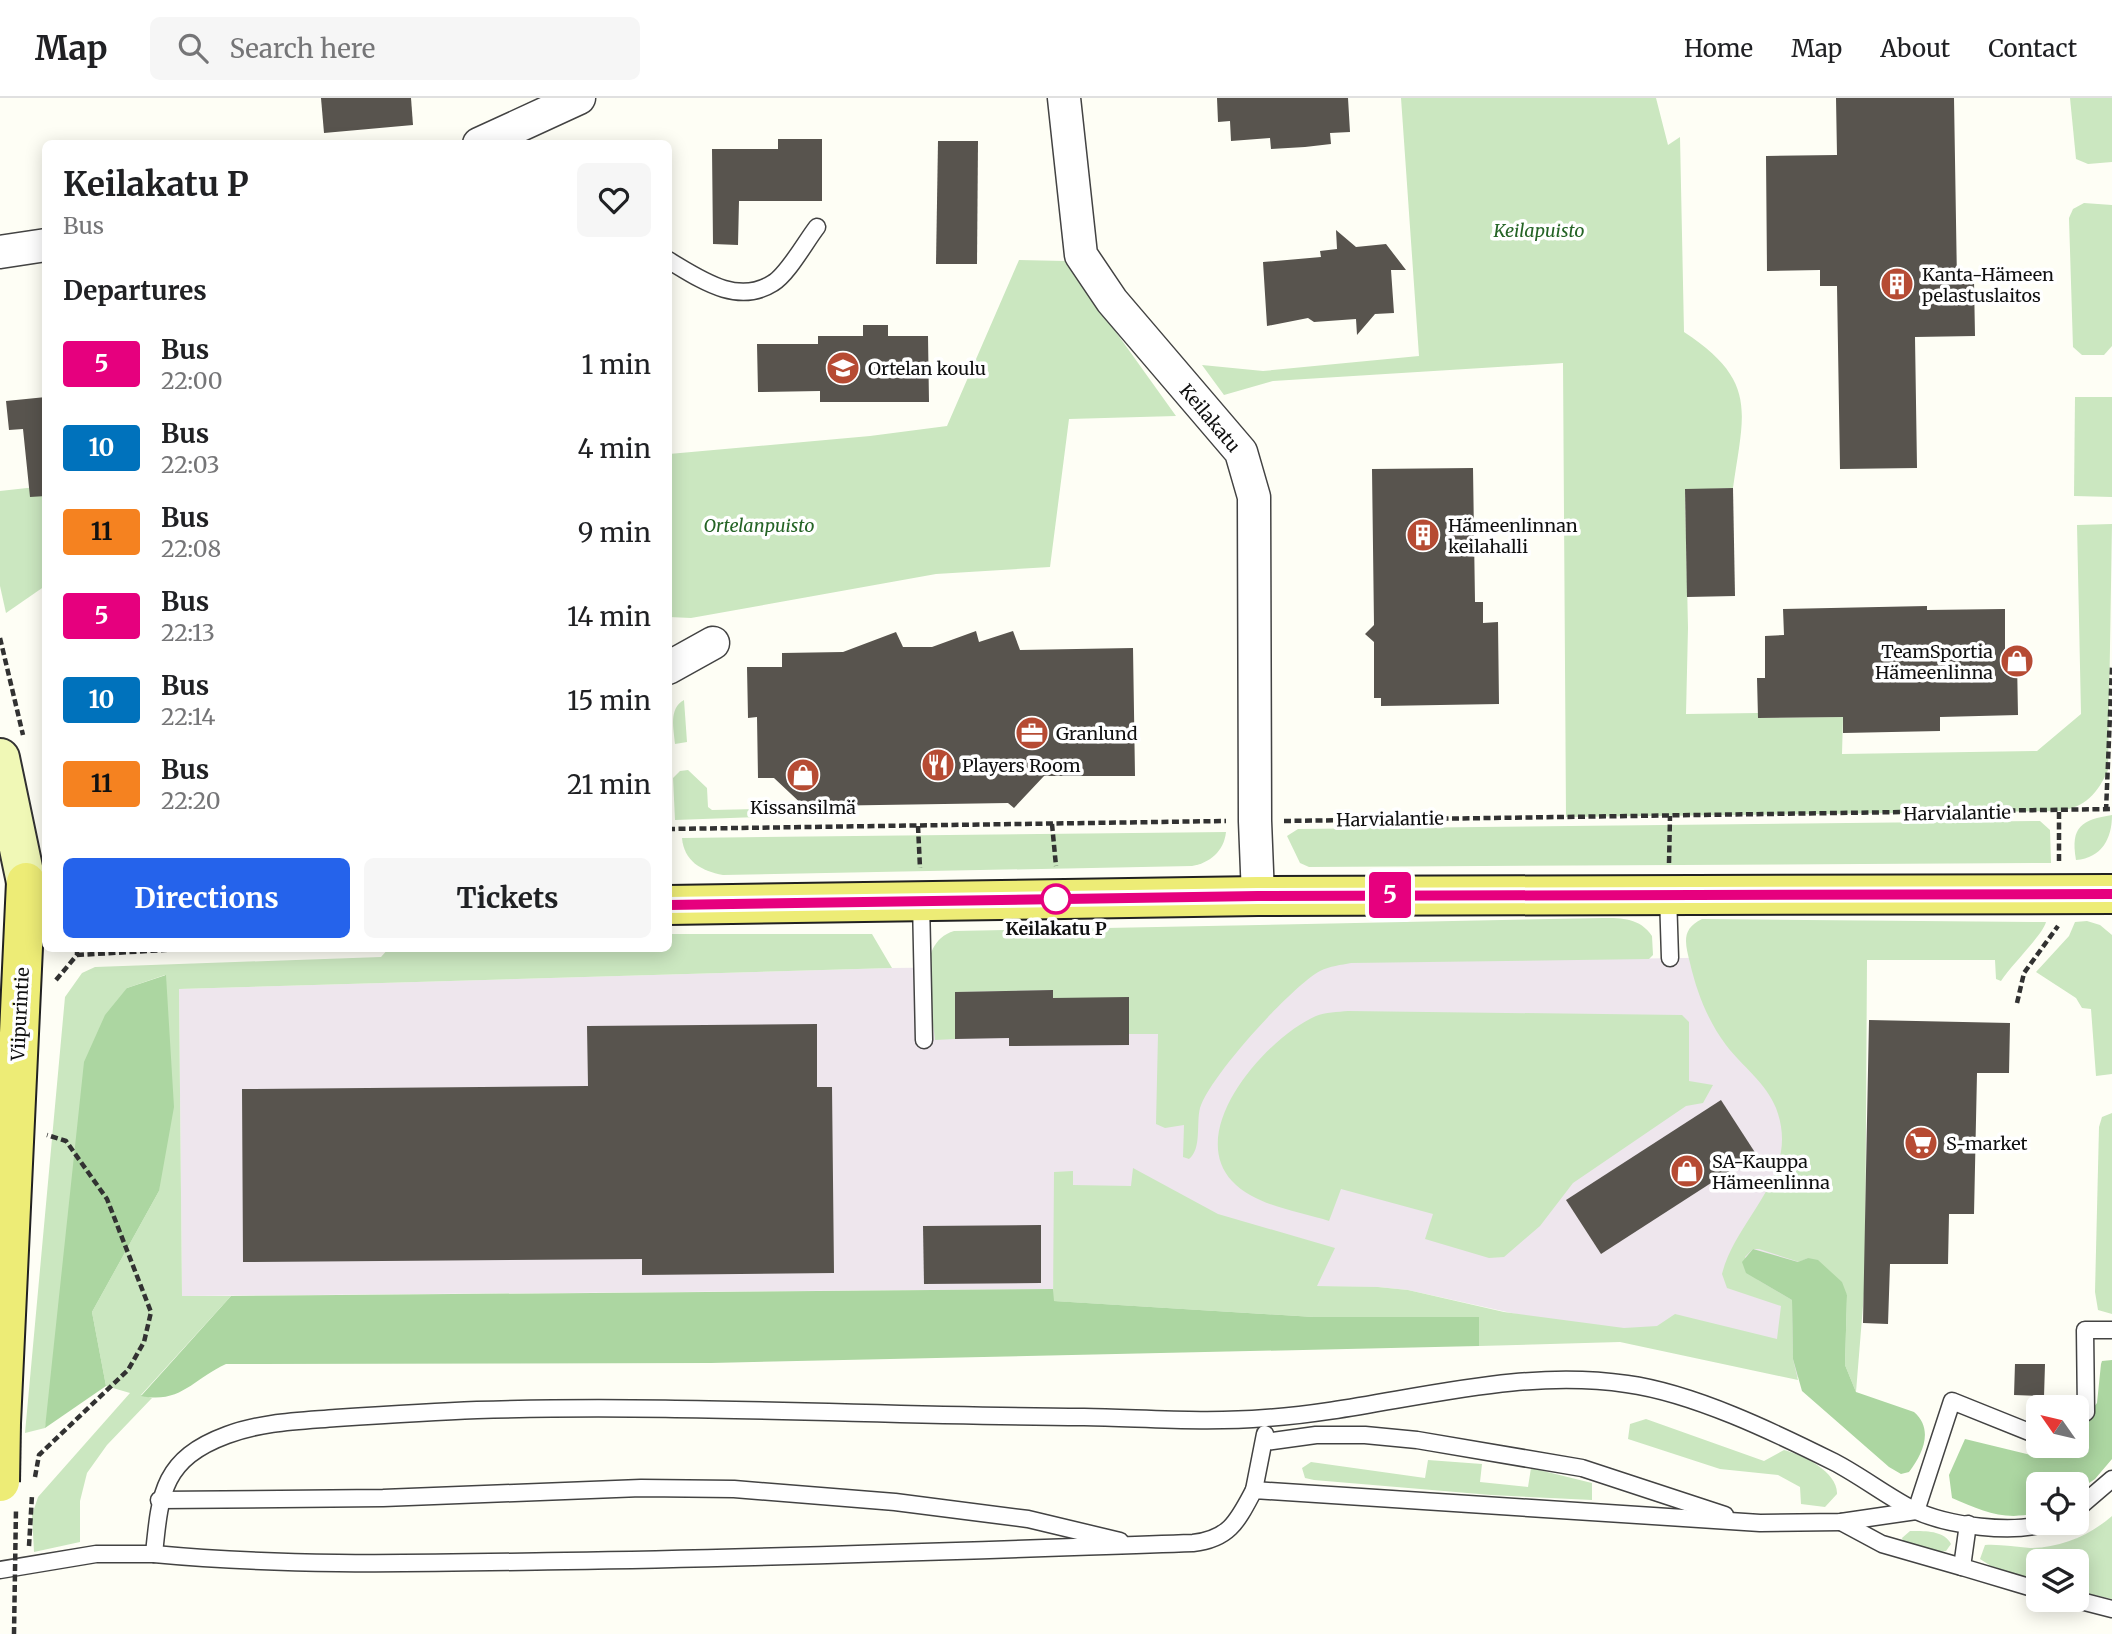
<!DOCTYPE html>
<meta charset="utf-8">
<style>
:root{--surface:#fff;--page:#f6f6f6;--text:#202124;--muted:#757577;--line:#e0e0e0;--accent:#2563eb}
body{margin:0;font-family:Merriweather,serif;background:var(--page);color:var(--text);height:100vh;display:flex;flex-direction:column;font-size:26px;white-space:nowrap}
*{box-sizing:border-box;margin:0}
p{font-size:23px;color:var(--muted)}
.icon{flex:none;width:38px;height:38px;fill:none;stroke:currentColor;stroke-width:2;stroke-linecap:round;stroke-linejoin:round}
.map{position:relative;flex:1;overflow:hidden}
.details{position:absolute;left:42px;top:42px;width:630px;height:812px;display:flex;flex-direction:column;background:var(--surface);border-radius:10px;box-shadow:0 4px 18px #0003}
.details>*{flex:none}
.badge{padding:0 14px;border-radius:5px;font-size:24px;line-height:46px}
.needle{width:46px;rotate:304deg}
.tools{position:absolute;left:2026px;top:1297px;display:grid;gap:14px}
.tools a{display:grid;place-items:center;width:63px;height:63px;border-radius:10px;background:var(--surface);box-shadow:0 4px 18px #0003;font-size:35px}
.map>.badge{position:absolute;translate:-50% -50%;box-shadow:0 0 0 4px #fff}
h2{padding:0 21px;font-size:26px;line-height:63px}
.round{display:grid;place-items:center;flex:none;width:74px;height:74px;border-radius:10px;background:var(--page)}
.overview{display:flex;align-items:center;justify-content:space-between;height:119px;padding:0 21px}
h1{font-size:33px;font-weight:700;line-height:52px}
.cta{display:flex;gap:14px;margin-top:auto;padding:14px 21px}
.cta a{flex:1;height:80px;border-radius:10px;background:var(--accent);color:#fff;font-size:28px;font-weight:700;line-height:80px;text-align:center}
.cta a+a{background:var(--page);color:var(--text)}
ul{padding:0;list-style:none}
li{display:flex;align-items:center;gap:21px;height:84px;padding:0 21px}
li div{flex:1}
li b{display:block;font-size:26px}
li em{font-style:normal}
li .badge{min-width:77px;font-weight:700;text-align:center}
header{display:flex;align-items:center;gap:42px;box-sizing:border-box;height:98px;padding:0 35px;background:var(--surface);border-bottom:2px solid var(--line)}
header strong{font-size:33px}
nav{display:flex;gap:38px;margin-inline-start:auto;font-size:24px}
.search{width:490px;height:63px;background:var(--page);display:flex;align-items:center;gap:18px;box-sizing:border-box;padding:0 24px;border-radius:10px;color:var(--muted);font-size:26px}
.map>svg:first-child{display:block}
</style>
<header>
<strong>Map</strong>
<div class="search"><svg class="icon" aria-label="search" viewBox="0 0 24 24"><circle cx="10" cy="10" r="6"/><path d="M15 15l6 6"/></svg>Search here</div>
<nav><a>Home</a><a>Map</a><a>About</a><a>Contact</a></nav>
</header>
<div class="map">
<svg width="2112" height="1536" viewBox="0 0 2112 1536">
<rect width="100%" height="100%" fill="#fefef5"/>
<path fill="#eee6ed" d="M 1831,858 L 1829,1286 L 1408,1192 L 1378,1189 L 1234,1188 L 1055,1159 L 1053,1191 L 182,1198 L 179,891 L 892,870 Z"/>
<g fill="#cbe7c0">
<path d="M 1401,0 L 1656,0 L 1668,47 L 1680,39 L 1684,234 C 1758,283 1744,313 1733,390 L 1685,392 L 1688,530 L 1686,616 L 1758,615 L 1759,620 L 1843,619 L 1842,656 L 2037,653 L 2081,616 L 2077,427 L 2112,426 L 2108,672 C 2098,695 2085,710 2059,713 L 1566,719 L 1563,265 L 1273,283 L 1224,297 L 1202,267 L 1263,273 L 1419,258 Z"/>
<path d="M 2070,0 L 2112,0 L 2112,64 L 2088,66 L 2076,61 Z"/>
<path d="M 2084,105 L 2112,107 L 2112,248 L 2104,257 L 2082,257 L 2073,249 L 2069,120 L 2073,111 Z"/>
<path d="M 1019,162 L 1065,163 L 1176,318 L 1069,321 L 1050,469 L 936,476 L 691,520 L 669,519 L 669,356 L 870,338 L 947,328 Z"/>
<path d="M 2075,299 L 2112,299 L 2112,399 L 2074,398 Z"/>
<path d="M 45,388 L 45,488 L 6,515 L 0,488 L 0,393 Z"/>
<path d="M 684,602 L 687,644 L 675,646 C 674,631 668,611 684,602 Z"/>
<path d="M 688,672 L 707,690 L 708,709 L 712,712 L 757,711 L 758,719 L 675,722 L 673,680 L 680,673 Z"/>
<path d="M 2112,717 C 2112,740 2102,760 2076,762 C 2070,728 2082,722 2112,717 Z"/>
<path d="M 2040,723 L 2050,732 L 2051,765 L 1309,769 L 1300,765 L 1287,738 L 1298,731 Z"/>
<path d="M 1226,734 C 1224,753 1210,765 1192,768 L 723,777 C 701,773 684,763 682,740 Z"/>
<path d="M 1603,820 C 1622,820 1640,820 1652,838 L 1653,857 L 1649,861 L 1351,865 C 1341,867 1330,868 1320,873 C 1291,889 1210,978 1200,1010 C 1196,1025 1202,1051 1189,1061 L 1183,1059 L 1184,1027 L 1165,1030 L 1156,1026 L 1158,936 L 1129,936 L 1053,900 L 1052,892 L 955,894 L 955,941 L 935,942 C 932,909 912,846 954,833 Z"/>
<path d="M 1702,821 L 2046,824 C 2042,838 2012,866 2001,883 L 1996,881 L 1995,862 L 1867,862 L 1865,1183 L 1856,1294 L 1845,1267 L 1847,1197 L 1808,1160 L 1799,1164 L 1759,1151 L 1753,1151 L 1745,1159 L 1758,1182 L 1792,1202 L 1793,1261 L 1798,1282 L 1620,1244 L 1479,1248 L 1479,1219 L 1314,1219 L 1053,1203 L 1054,1074 L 1073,1073 L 1073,1087 L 1131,1088 L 1133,1070 L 1218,1116 L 1335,1150 L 1317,1188 L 1378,1189 L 1408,1192 L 1504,1214 L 1624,1230 L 1657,1228 L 1675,1216 L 1777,1241 L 1781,1208 L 1727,1190 L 1722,1176 C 1736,1119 1802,1078 1776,1010 C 1766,985 1742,968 1726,947 C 1708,923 1697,895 1690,865 C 1685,845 1681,831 1702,821 Z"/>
<path d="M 2087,823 L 2100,827 L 2112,837 L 2112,976 L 2096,978 L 2091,911 L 2082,910 L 2076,900 L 2036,874 L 2069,838 L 2075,824 Z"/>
<path d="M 669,836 L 872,836 L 892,870 L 179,891 L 182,1198 L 231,1198 L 141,1297 L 152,1300 L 107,1347 L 87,1375 L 80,1403 L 80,1444 L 34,1454 L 32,1417 L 38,1399 L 130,1295 L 106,1288 L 92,1214 L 159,1093 L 165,877 L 127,890 L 45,1330 L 25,1335 L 65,899 L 82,875 L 95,869 L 381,859 L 389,850 L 668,850 Z"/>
<path d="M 1348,913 L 1682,917 L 1689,924 L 1689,983 L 1713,987 L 1703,1005 L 1686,1008 L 1573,1085 L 1540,1128 L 1504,1159 L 1489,1160 L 1425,1141 L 1433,1116 L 1341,1091 L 1329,1123 C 1298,1113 1255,1108 1232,1083 C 1184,1031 1269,938 1316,918 C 1325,914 1338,914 1348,913 Z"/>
<path d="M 2112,1015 L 2112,1216 L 2098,1212 L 2095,1194 L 2099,1029 L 2102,1019 Z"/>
<path d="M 1646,1321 L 1764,1363 L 1784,1352 C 1803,1357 1838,1374 1837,1396 L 1825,1409 L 1801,1406 L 1800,1389 L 1778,1377 L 1720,1371 L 1628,1341 L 1630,1326 Z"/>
<path d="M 1428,1362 L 1482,1366 L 1480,1384 L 1528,1389 L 1531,1370 L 1592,1385 L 1592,1402 L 1491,1397 L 1314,1382 L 1305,1380 L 1302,1370 L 1311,1364 L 1425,1380 Z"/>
<path d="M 2112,1418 L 2112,1501 L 2077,1493 L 2077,1463 L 2039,1463 L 2039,1484 L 1991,1468 L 1980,1461 L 1985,1447 C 2000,1446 2015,1449 2030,1450 C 2060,1450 2089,1438 2112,1418 Z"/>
<path d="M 1910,1433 C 1924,1433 1944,1432 1951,1446 L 1946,1453 L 1932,1455 L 1904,1446 L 1902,1440 Z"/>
</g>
<g fill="#acd6a1">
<path d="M 166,877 L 174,1009 L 159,1093 L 92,1214 L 106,1288 L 45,1330 L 84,964 L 105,917 L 127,890 Z"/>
<path d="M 1753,1151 L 1798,1164 L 1808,1160 L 1818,1162 L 1842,1184 L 1847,1197 L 1845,1267 L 1856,1294 L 1914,1314 C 1934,1331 1923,1356 1909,1374 L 1901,1376 L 1889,1369 L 1802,1293 L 1793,1261 L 1792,1202 L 1746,1175 L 1742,1164 Z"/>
<path d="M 1053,1191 L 1054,1203 L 1314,1219 L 1479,1219 L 1479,1248 L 711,1265 L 226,1266 C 193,1281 181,1306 141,1298 L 231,1198 Z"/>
<path d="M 2112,1262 L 2112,1361 L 2095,1381 L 2077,1393 L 2077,1386 L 2039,1386 L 2039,1414 C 2006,1424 1982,1413 1952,1400 L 1949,1377 L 1965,1341 L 2035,1358 L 2055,1348 L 2077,1348 L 2077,1330 L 2097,1305 L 2101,1266 L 2102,1263 Z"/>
</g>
<g fill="#58544e">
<path d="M 321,0 L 411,0 L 413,27 L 324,35 Z"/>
<path d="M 1217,0 L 1348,0 L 1350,34 L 1330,35 L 1331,46 L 1305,49 L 1271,51 L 1270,40 L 1231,43 L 1230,23 L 1218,24 Z"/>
<path d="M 1836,0 L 1954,0 L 1957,184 L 1974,183 L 1975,238 L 1915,239 L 1917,370 L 1840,371 L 1837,188 L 1820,188 L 1820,172 L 1767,173 L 1766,58 L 1837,57 Z"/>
<path d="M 778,41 L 822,41 L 822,103 L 739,103 L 738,147 L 713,146 L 712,51 L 778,51 Z"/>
<path d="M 938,43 L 978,43 L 977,166 L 936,166 Z"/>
<path d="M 1336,132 L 1356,149 L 1386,146 L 1406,172 L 1391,172 L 1394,215 L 1375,216 L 1357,237 L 1356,221 L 1314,224 L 1308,220 L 1267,228 L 1263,164 L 1321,159 L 1320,153 L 1337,151 Z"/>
<path d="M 863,227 L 888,227 L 888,238 L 928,238 L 929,304 L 820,304 L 820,293 L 758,294 L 757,246 L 818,246 L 818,238 L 863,238 Z"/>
<path d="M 46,299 L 46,398 L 30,399 L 23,331 L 9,332 L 6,303 Z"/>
<path d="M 1473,370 L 1475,504 L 1483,504 L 1483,525 L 1498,524 L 1499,606 L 1381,608 L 1381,600 L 1374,600 L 1374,544 L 1365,536 L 1374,527 L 1372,371 Z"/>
<path d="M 1733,390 L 1735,498 L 1687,499 L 1685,391 Z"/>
<path d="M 1927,508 L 1927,512 L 2005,511 L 2005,563 L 2017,563 L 2018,617 L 1940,619 L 1940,633 L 1843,635 L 1843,619 L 1758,620 L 1757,580 L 1765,580 L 1765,538 L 1784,537 L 1783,511 Z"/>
<path d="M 976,533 L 979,544 L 1013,533 L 1020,552 L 1133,550 L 1135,678 L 1044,678 L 1014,710 L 1008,705 L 815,708 L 807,711 L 774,680 L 758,680 L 757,619 L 748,620 L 747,569 L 782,569 L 782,555 L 843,554 L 896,534 L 903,549 L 932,549 Z"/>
<path d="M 1053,892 L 1053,900 L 1129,899 L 1129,947 L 1009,948 L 1009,940 L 955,941 L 955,894 Z"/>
<path d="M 1869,922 L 2010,925 L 2009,975 L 1977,975 L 1974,1116 L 1949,1116 L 1948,1166 L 1890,1166 L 1888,1226 L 1863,1225 Z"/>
<path d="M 817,926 L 817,989 L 832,989 L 834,1175 L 642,1177 L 642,1161 L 243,1164 L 242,991 L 588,988 L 587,928 Z"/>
<path d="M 1721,1002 L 1756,1056 L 1601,1156 L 1566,1102 Z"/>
<path d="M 1041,1127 L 1041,1185 L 924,1186 L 923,1128 Z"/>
<path d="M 2015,1266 L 2045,1266 L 2044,1298 L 2014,1297 Z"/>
</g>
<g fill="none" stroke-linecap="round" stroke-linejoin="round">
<defs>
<g id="service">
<path d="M 668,162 C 700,181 737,208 773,185 C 788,176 806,143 817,129"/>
<path d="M 1668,797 L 1670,860"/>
<path d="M 921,803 L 924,942"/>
<path d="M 2077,1320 L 2086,1314 L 2085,1232 L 2112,1232"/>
<path d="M 1265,1344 L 1316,1337 L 1365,1337 L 1417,1342 L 1582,1370 L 1725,1417"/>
<path d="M 1254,1392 L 1265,1336"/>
<path d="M 159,1402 L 383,1400 L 641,1390 L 734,1391 L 895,1404 L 1028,1421 L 1120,1443"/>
<path d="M 2077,1411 L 2112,1381"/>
<path d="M 1841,1424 L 1882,1446 L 1962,1469"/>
<path d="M 1968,1426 L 1962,1469 L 2039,1492"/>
<path d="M 154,1456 C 291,1469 428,1465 566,1463 C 775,1460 984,1452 1193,1445 C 1230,1441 1238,1422 1254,1392 L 1760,1425 L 1841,1424 L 1916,1413 L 1952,1303 L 2039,1338"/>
<path d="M 0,1472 L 96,1456 L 154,1456 C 160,1396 162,1361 227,1337 C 261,1324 300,1323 336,1320 C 383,1317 430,1314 477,1312 C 680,1306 881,1318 1084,1319 C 1144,1320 1206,1325 1266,1320 C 1385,1312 1506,1268 1627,1286 C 1693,1295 1774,1334 1834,1364 C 1861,1378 1885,1397 1912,1411 C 1947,1428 2014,1437 2050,1424"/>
<path d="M 2077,1502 L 2112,1511"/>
</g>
<g id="minor">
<path d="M 1064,0 L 1081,157 L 1112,203 L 1241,354 L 1254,399 L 1255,723 L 1258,798"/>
<path d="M 479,46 L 579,0"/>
<path d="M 0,154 L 46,147"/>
<path d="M 668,570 L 713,545"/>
</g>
<path id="secondary" d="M 0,660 L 26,784"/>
<g id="primary">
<path d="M 668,807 L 1258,798 L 2112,796"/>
<path d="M 1,1325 L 26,784"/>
</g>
</defs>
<use href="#service" stroke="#434343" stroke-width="19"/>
<use href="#minor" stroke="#434343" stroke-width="35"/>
<use href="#secondary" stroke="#323232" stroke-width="42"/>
<use href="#primary" stroke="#212121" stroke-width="42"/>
<g stroke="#323232" stroke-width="4.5" stroke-dasharray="7 3.5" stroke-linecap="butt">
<path d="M 0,540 L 23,637"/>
<path d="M 2106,713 L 2112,569"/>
<path d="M 1284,723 L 2112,711"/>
<path d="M 1052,726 L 1056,768"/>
<path d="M 918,728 L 920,770"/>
<path d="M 668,731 L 1226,723"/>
<path d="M 2059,763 L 2059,713"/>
<path d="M 1669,765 L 1670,718"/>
<path d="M 77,857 L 201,850"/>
<path d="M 56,882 L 77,857 L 77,850"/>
<path d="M 2017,905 L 2024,875 L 2058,828"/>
<path d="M 35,1379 L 39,1357 L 128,1272 L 144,1244 L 151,1214 L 107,1101 L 66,1043 L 47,1037"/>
<path d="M 29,1448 L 32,1397"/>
</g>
<use href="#service" stroke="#fff" stroke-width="16"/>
<use href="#minor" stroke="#fff" stroke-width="32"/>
<use href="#secondary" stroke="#f0f8b6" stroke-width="38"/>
<use href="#primary" stroke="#edec76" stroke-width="38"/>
<defs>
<path id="primary-bridge" d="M 0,1384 L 1,1325"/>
</defs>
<use href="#primary-bridge" stroke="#212121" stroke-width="42" stroke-linecap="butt"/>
<path stroke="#323232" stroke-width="4.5" stroke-dasharray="7 3.5" stroke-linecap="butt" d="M 14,1536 L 16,1411"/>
<use href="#primary-bridge" stroke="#edec76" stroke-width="38"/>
</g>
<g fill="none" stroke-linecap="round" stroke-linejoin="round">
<defs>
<path id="line" d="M 668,807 L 1258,798 L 2112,796"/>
</defs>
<use href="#line" stroke="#fff" stroke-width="16"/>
<use href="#line" stroke="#e6007e" stroke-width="10"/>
</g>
<defs>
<symbol id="building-disc" viewBox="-11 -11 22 22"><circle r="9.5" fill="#b64b33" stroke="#fff"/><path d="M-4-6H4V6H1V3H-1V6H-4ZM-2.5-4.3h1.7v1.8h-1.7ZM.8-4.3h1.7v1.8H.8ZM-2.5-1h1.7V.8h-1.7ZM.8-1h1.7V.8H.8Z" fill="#fff"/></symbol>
<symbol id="school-disc" viewBox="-11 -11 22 22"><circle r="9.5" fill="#b64b33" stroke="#fff"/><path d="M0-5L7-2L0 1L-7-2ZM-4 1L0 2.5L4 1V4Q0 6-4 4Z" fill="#fff"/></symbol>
<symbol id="shop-disc" viewBox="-11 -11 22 22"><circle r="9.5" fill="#b64b33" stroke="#fff"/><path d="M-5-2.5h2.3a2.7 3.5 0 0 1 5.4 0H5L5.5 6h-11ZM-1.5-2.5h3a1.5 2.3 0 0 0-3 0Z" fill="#fff"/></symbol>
<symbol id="office-disc" viewBox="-11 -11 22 22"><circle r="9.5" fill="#b64b33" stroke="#fff"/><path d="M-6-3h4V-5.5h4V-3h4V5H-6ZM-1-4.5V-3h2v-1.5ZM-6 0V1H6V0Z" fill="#fff"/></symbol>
<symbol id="restaurant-disc" viewBox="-11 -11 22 22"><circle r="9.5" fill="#b64b33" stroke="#fff"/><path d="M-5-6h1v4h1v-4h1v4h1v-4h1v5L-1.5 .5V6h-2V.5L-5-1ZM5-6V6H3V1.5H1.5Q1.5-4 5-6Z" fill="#fff"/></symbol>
<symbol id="supermarket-disc" viewBox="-11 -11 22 22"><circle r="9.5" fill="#b64b33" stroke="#fff"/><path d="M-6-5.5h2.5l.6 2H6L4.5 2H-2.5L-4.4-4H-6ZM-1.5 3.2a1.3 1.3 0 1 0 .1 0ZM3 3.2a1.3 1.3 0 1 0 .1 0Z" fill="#fff"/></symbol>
</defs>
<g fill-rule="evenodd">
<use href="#building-disc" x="1878" y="167" width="38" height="38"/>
<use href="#school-disc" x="824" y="251" width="38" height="38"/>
<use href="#building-disc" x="1404" y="418" width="38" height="38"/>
<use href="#shop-disc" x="1998" y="544" width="38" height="38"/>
<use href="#office-disc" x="1013" y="616" width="38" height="38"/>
<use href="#restaurant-disc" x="919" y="648" width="38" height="38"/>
<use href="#shop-disc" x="784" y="658" width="38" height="38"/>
<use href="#supermarket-disc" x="1902" y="1026" width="38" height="38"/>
<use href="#shop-disc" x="1668" y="1054" width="38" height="38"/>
</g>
<circle fill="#fff" stroke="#e6007e" stroke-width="3.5" cx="1056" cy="801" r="14"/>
<g text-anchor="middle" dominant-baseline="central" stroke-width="7" stroke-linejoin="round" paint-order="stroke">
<g font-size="18" font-style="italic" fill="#256426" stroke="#fff">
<text x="1539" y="132">Keilapuisto</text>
<text x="759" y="427">Ortelanpuisto</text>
</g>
<g font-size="18" fill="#101010" stroke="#fff" text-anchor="start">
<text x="1922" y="176">Kanta-Hämeen<tspan x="1922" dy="21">pelastuslaitos</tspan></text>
<text x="868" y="270">Ortelan koulu</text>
<text x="1448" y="427">Hämeenlinnan<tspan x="1448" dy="21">keilahalli</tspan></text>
<text x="1993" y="553" text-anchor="end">TeamSportia<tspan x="1993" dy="21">Hämeenlinna</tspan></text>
<text x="1056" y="635">Granlund</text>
<text x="962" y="667">Players Room</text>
<text x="803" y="709" text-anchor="middle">Kissansilmä</text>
<text x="1946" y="1045">S-market</text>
<text x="1712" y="1063">SA-Kauppa<tspan x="1712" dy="21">Hämeenlinna</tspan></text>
</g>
<g font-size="18" fill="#101010" stroke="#fff">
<text transform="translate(1210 320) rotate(50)">Keilakatu</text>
<text transform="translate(1957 715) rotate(-1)">Harvialantie</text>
<text transform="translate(1390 721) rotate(-1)">Harvialantie</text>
<text transform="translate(20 916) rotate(-87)">Viipurintie</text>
</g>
<g font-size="18" font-weight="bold" fill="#101010" stroke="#fff">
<text x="1056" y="830">Keilakatu P</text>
</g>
</g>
</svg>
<div class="tools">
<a><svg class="needle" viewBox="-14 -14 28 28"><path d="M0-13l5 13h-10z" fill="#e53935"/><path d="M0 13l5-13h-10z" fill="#757577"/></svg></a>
<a><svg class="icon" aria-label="locate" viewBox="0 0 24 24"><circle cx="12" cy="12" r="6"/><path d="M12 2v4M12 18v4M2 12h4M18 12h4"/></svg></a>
<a><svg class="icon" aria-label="layers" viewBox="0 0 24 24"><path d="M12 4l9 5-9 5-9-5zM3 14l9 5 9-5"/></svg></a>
</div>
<b class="badge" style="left:1390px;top:797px;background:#e6007e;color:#fff">5</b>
<section class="details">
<div class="overview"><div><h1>Keilakatu P</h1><p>Bus</p></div><a class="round"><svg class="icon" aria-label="heart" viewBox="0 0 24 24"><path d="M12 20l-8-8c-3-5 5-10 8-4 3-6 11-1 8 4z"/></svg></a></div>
<h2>Departures</h2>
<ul>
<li><span class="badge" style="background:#e6007e;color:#fff">5</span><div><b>Bus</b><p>22:00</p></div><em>1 min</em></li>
<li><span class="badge" style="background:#0072bc;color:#fff">10</span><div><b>Bus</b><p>22:03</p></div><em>4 min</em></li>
<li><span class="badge" style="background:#f58220;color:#111">11</span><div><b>Bus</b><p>22:08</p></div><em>9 min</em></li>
<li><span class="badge" style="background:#e6007e;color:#fff">5</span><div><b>Bus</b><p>22:13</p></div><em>14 min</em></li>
<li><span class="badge" style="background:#0072bc;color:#fff">10</span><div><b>Bus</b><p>22:14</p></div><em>15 min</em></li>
<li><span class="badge" style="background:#f58220;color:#111">11</span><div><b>Bus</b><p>22:20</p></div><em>21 min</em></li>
</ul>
<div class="cta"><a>Directions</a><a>Tickets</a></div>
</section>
</div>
